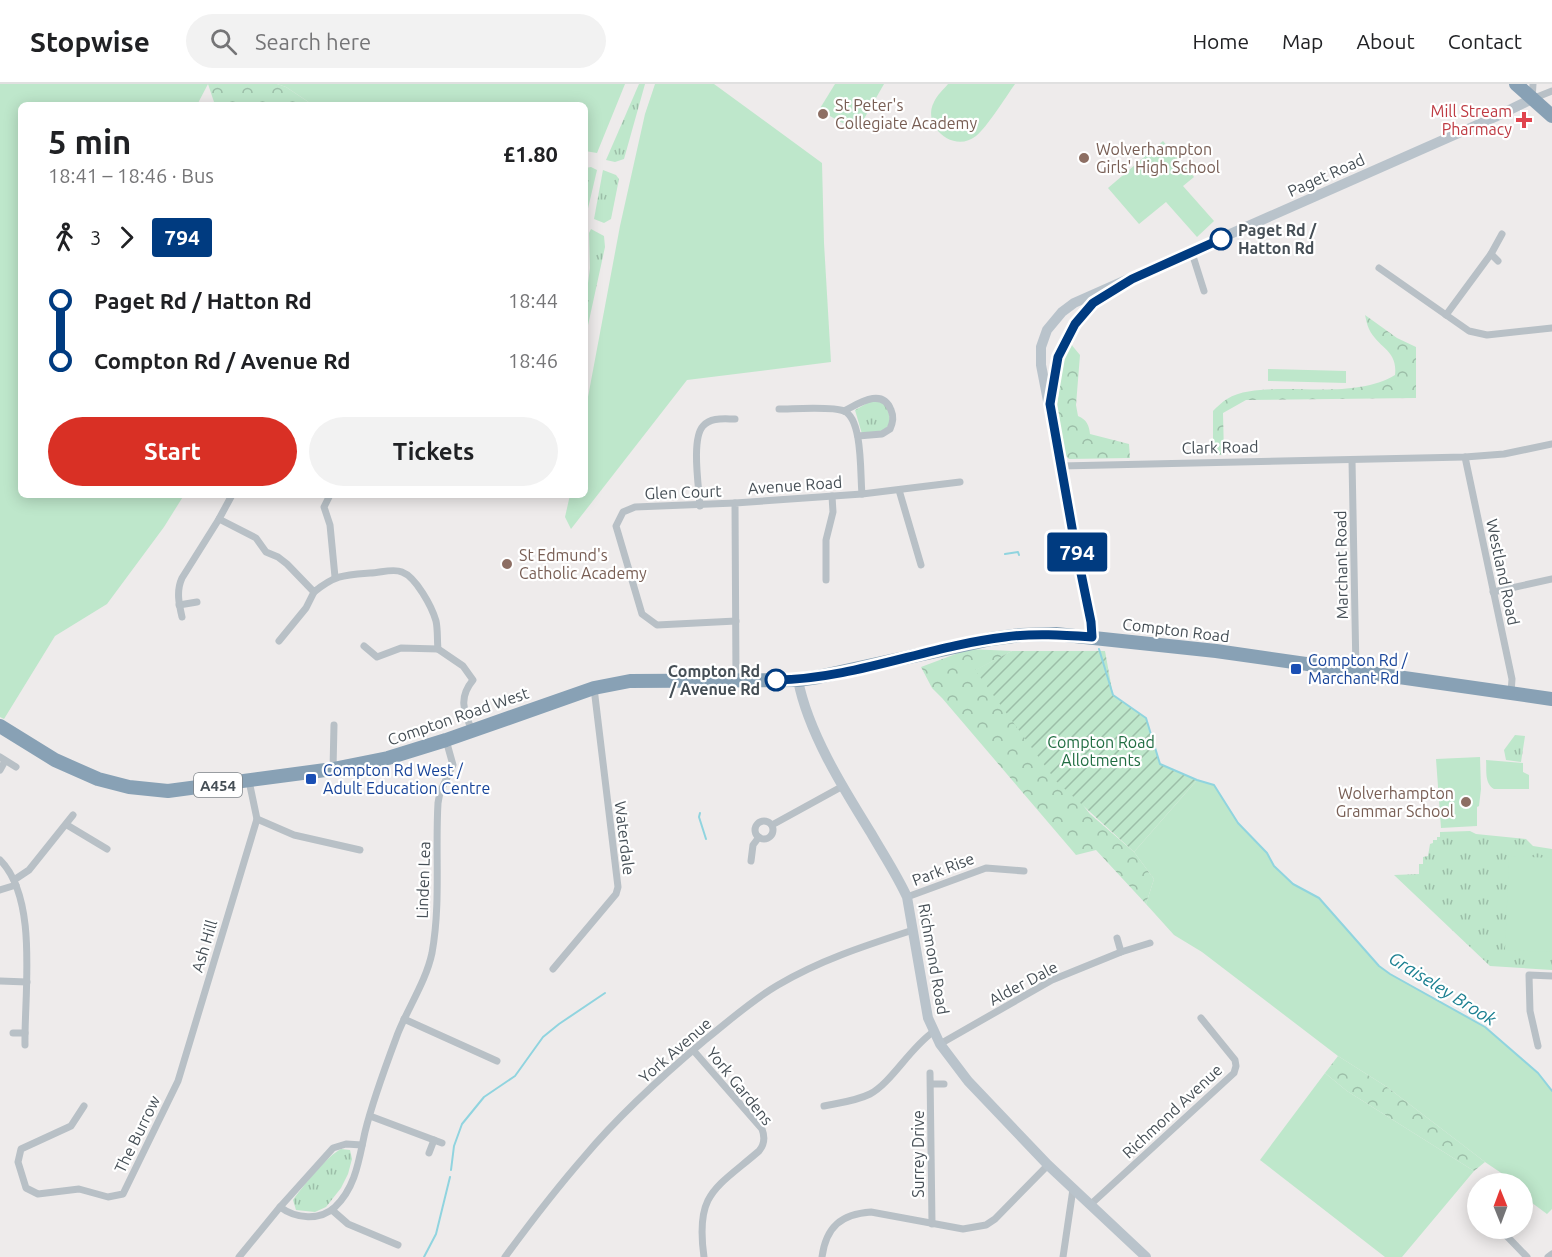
<!DOCTYPE html>
<meta charset="utf-8">
<style>
:root{--surface:#fff;--page:#f2f2f2;--text:#202124;--muted:#757577;--line:#e0e0e0;--accent:#d93025}
body{margin:0;font-family:Ubuntu,sans-serif;background:var(--page);color:var(--text);height:100vh;display:flex;flex-direction:column;font-size:22px;white-space:nowrap}
*{box-sizing:border-box;margin:0}
p{font-size:20px;color:var(--muted)}
.icon{flex:none;width:33px;height:33px;fill:none;stroke:currentColor;stroke-width:2;stroke-linecap:round;stroke-linejoin:round}
.map{position:relative;flex:1;overflow:hidden}
.side{position:absolute;left:18px;top:18px;width:570px;height:396px;display:flex;flex-direction:column;background:var(--surface);border-radius:9px;box-shadow:0 3px 15px #0003}
.side>*{flex:none}
.badge{padding:0 12px;border-radius:4px;font-size:21px;line-height:39px}
.needle{width:39px;rotate:359deg}
.tools{position:absolute;left:1467px;top:1089px;display:grid;gap:12px}
.tools a{display:grid;place-items:center;width:66px;height:66px;border-radius:50%;background:var(--surface);box-shadow:0 3px 15px #0003;font-size:30px}
.map>.badge{position:absolute;translate:-50% -50%;box-shadow:0 0 0 3px #fff}
.legs{display:flex;align-items:center;gap:9px;height:66px;padding:0 30px;font-size:20px}
.legs p{margin-inline-start:auto}
.headline{display:flex;align-items:center;justify-content:space-between;height:102px;padding:0 30px}
h1{font-size:33px;font-weight:700;line-height:45px}
.cta{display:flex;gap:12px;margin-top:auto;padding:12px 30px}
.cta a{flex:1;height:69px;border-radius:36px;background:var(--accent);color:#fff;font-size:24px;font-weight:700;line-height:69px;text-align:center}
.cta a+a{background:var(--page);color:var(--text)}
ul{padding:0 30px;list-style:none}
li{display:flex;align-items:center;gap:21px;height:60px;font-size:22px}
li i{display:grid;place-items:center;width:9px;height:100%;margin:0 8px;background:currentColor}
li i::after{content:'';width:15px;height:15px;margin:-8px;border:4px solid;border-radius:50%;background:var(--surface)}
li p{margin-inline-start:auto}
li:first-child i{background:linear-gradient(#0000 50%,currentColor 0)}
li:last-child i{background:linear-gradient(currentColor 50%,#0000 0)}
header{display:flex;align-items:center;gap:36px;box-sizing:border-box;height:84px;padding:0 30px;background:var(--surface);border-bottom:2px solid var(--line)}
header strong{font-size:28px}
nav{display:flex;gap:33px;margin-inline-start:auto;font-size:21px}
.search{width:420px;height:54px;background:var(--page);display:flex;align-items:center;gap:15px;box-sizing:border-box;padding:0 21px;border-radius:33px;color:var(--muted);font-size:22px}
.map>svg:first-child{display:block}
</style>
<header>
<strong>Stopwise</strong>
<div class="search"><svg class="icon" aria-label="search" viewBox="0 0 24 24"><circle cx="10" cy="10" r="6"/><path d="M15 15l6 6"/></svg>Search here</div>
<nav><a>Home</a><a>Map</a><a>About</a><a>Contact</a></nav>
</header>
<div class="map">
<svg width="1552" height="1173" viewBox="0 0 1552 1173">
<defs>
<pattern id="grass-tufts" width="24" height="20" patternUnits="userSpaceOnUse" patternTransform="scale(1.5)"><rect width="24" height="20" fill="#bee7cb"/><path d="M3 7l-1-3M5 7V3M7 7l1-3M15 17l-1-3M17 17v-4M19 17l1-3" fill="none" stroke="#9cbea8"/></pattern>
<pattern id="forest-crowns" width="20" height="18" patternUnits="userSpaceOnUse" patternTransform="scale(1.5)"><rect width="20" height="18" fill="#bee7cb"/><path d="M2 6a3 3 0 1 1 6 0M12 15a3 3 0 1 1 6 0" fill="none" stroke="#9cbea8"/></pattern>
<pattern id="garden-furrows" width="10" height="10" patternUnits="userSpaceOnUse" patternTransform="scale(1.5)"><rect width="10" height="10" fill="#bee7cb"/><path d="M-1 1l2-2M0 10L10 0M9 11l2-2" fill="none" stroke="#9cbea8"/></pattern>
</defs>
<rect width="100%" height="100%" fill="#eeebeb"/>
<g fill="url(#grass-tufts)">
<path d="M 639,0 L 645,0 L 624,75 L 615,78 L 606,76 Z"/>
<path d="M 591,83 L 597,86 L 586,133 L 585,84 Z"/>
<path d="M 603,86 L 616,91 L 619,95 L 611,135 L 604,139 L 594,135 Z"/>
<path d="M 591,145 L 604,152 L 605,163 L 585,255 L 585,222 L 590,184 L 589,149 Z"/>
<path d="M 879,316 L 887,322 L 891,339 L 881,349 L 862,350 L 855,326 L 871,317 Z"/>
<path d="M 1515,651 L 1525,652 L 1521,678 L 1506,676 L 1504,666 Z"/>
<path d="M 1470,747 L 1476,750 L 1526,755 L 1533,762 L 1552,765 L 1552,886 L 1490,882 L 1394,791 L 1419,790 L 1419,780 L 1423,780 L 1423,773 L 1428,772 L 1430,760 L 1433,759 L 1433,756 L 1437,756 L 1437,753 L 1440,753 L 1440,748 Z"/>
<path d="M 341,1065 L 350,1066 L 352,1075 L 348,1090 L 341,1104 L 326,1123 L 315,1128 L 296,1126 L 293,1116 C 302,1103 328,1071 341,1065 Z"/>
</g>
<g fill="url(#forest-crowns)">
<path d="M 208,0 L 277,0 L 286,3 L 313,21 L 215,21 Z"/>
<path d="M 1365,231 L 1397,254 L 1416,263 L 1416,314 L 1246,316 L 1223,329 L 1224,371 L 1213,371 L 1213,327 C 1217,323 1222,318 1227,315 C 1241,306 1261,306 1277,305 C 1314,304 1362,311 1395,291 C 1398,266 1378,264 1369,245 C 1367,241 1366,235 1365,231 Z"/>
<path d="M 1070,259 L 1080,271 L 1076,321 L 1078,332 C 1087,336 1089,341 1090,350 L 1129,360 L 1130,374 L 1069,375 L 1064,370 L 1057,322 L 1062,283 Z"/>
<path d="M 969,565 L 1012,567 L 976,586 L 1090,730 L 1134,768 L 1154,795 L 1146,820 L 1096,766 L 1076,771 L 942,614 L 932,604 L 921,583 Z"/>
<path d="M 1338,972 L 1387,1003 L 1485,1078 L 1474,1087 L 1347,1007 L 1325,989 Z"/>
</g>
<g fill="#bee7cb">
<path d="M 0,0 L 208,0 L 197,21 L 21,21 L 21,411 L 184,411 L 164,443 L 107,520 L 55,552 L 4,635 L 0,633 Z"/>
<path d="M 277,0 L 625,0 L 597,69 L 585,67 L 585,21 L 313,21 L 286,3 Z"/>
<path d="M 655,0 L 714,0 L 822,79 L 824,159 L 831,278 L 687,296 L 571,445 L 565,433 L 570,411 L 585,411 L 585,329 L 620,142 L 645,30 Z"/>
<path d="M 835,0 L 884,0 L 857,47 L 819,26 Z"/>
<path d="M 948,0 L 1015,0 C 1005,14 988,42 976,52 C 954,70 921,42 934,18 C 937,11 944,5 948,0 Z"/>
<path d="M 1163,57 L 1194,93 L 1183,102 L 1214,137 L 1197,153 L 1166,118 L 1139,140 L 1108,104 Z"/>
<path d="M 1268,285 L 1346,287 L 1346,299 L 1268,297 Z"/>
<path d="M 1480,673 L 1481,705 L 1479,722 L 1477,723 L 1477,742 L 1441,744 L 1436,675 Z"/>
<path d="M 1486,676 L 1523,679 L 1523,688 L 1529,691 L 1529,705 L 1494,705 C 1484,699 1487,686 1486,676 Z"/>
<path d="M 1197,696 L 1214,701 L 1238,739 L 1267,769 L 1274,782 L 1293,800 L 1319,814 L 1379,882 L 1390,890 L 1485,943 L 1538,989 L 1552,1007 L 1552,1125 L 1547,1130 L 1524,1113 L 1527,1108 L 1523,1104 L 1522,1100 L 1516,1099 L 1485,1078 L 1387,1003 L 1338,972 L 1202,868 L 1174,851 L 1146,820 L 1154,795 L 1134,768 Z"/>
<path d="M 1509,772 L 1552,774 L 1552,868 L 1505,866 Z"/>
<path d="M 1325,989 L 1347,1007 L 1474,1087 L 1402,1173 L 1385,1173 L 1260,1076 Z"/>
</g>
<path fill="url(#garden-furrows)" d="M 1012,567 L 1105,567 L 1113,611 L 1146,634 L 1160,680 L 1197,696 L 1134,768 L 1056,697 L 975,586 Z"/>
<g fill="none" stroke-linecap="round" stroke-linejoin="round">
<g stroke="#90d4df" stroke-width="2">
<path d="M 1005,470 L 1018,468 L 1019,471"/>
<path d="M 1099,565 L 1113,611 L 1146,634 L 1160,680 L 1197,696 L 1214,701 L 1238,739 L 1267,769 L 1274,782 L 1293,800 L 1319,814 L 1379,882 L 1390,890 L 1485,943 L 1538,989 L 1552,1007"/>
<path d="M 700,729 L 699,733 L 706,755"/>
<path d="M 451,1086 L 454,1062 L 462,1040 L 484,1013 L 515,992 L 543,953 L 559,940 L 605,909"/>
<path d="M 424,1173 L 436,1150 L 450,1093"/>
</g>
<g stroke="#b8c0c6" stroke-width="7">
<path d="M 1533,0 L 1532,15 L 1552,7"/>
<path d="M 1192,169 L 1204,207"/>
<path d="M 1491,170 L 1498,177"/>
<path d="M 1379,184 L 1469,247 L 1487,251 L 1552,244"/>
<path d="M 1446,231 L 1491,170 L 1502,150"/>
<path d="M 779,325 C 793,325 833,322 844,327 C 863,335 860,391 862,410"/>
<path d="M 844,327 C 858,320 882,303 891,326 C 894,333 893,338 890,345 L 882,350 L 858,352"/>
<path d="M 1465,373 L 1512,595 L 1511,609"/>
<path d="M 1352,376 L 1356,587"/>
<path d="M 1061,382 L 1465,373 L 1504,370 L 1552,360"/>
<path d="M 899,406 L 921,481"/>
<path d="M 330,411 L 324,423 L 330,441 L 335,493"/>
<path d="M 735,419 L 635,423 L 623,428 L 616,442 L 642,530 L 657,541 L 736,537"/>
<path d="M 700,422 C 699,404 691,355 703,342 C 711,333 724,335 735,335"/>
<path d="M 219,435 L 256,454 L 266,468 L 278,473 L 287,480 L 314,508 C 335,491 343,491 370,489 C 380,489 393,484 402,488 C 416,493 432,523 436,537 C 438,546 437,556 438,565 L 463,582 L 473,596 C 458,614 464,627 472,647"/>
<path d="M 826,496 L 826,456 L 833,428 L 832,412"/>
<path d="M 1493,508 L 1552,495"/>
<path d="M 179,521 L 197,518"/>
<path d="M 182,533 C 179,520 176,507 182,494 L 219,435 L 232,411"/>
<path d="M 279,557 L 306,524 L 314,508"/>
<path d="M 364,562 L 377,573 L 401,564 L 438,565"/>
<path d="M 736,596 L 735,419 L 862,410 L 960,398"/>
<path d="M 0,673 L 16,683"/>
<path d="M 333,685 L 334,641"/>
<path d="M 0,686 L 5,677"/>
<path d="M 257,735 L 294,751 L 360,766"/>
<circle cx="764" cy="746" r="9"/>
<path d="M 67,741 L 107,765"/>
<path d="M 772,741 L 843,702"/>
<path d="M 0,776 C 39,815 24,910 25,961"/>
<path d="M 751,777 L 753,761 L 759,753"/>
<path d="M 14,796 L 29,786 L 73,731"/>
<path d="M 0,806 L 16,801"/>
<path d="M 907,813 L 986,784 L 1024,787"/>
<path d="M 1117,854 L 1121,868"/>
<path d="M 553,885 L 616,810 L 618,803 L 594,604"/>
<path d="M 0,897 L 27,898"/>
<path d="M 404,935 L 497,977"/>
<path d="M 13,949 L 25,949"/>
<path d="M 940,960 L 1052,896 L 1121,868 L 1150,859"/>
<path d="M 1538,962 L 1530,927 L 1529,891 L 1552,892"/>
<path d="M 693,966 L 762,1045 C 765,1053 765,1060 759,1067 C 715,1105 695,1109 704,1173"/>
<path d="M 930,989 L 932,1140"/>
<path d="M 931,1000 L 944,1000"/>
<path d="M 84,1022 L 71,1042 L 21,1065 L 18,1078 L 26,1104 L 38,1110 L 79,1105 L 108,1113 L 123,1110 L 178,997 L 257,735 L 249,697"/>
<path d="M 824,1022 C 839,1019 856,1017 870,1010 C 891,999 910,964 933,948"/>
<path d="M 370,1032 L 442,1059"/>
<path d="M 429,1069 L 434,1056"/>
<path d="M 1090,1121 L 1234,989 L 1236,982 L 1235,976 L 1201,934"/>
<path d="M 280,1123 L 333,1064 L 346,1060 L 362,1061"/>
<path d="M 332,1126 L 348,1140 L 398,1161"/>
<path d="M 1499,1144 L 1527,1173"/>
<path d="M 239,1173 L 280,1123 C 296,1135 320,1137 335,1123 C 356,1103 359,1075 365,1048 C 373,1015 386,981 398,949 C 409,922 426,897 432,869 C 441,819 435,769 438,719 L 440,708 L 453,681 L 446,656"/>
<path d="M 505,1173 C 530,1139 556,1105 584,1073 C 620,1030 662,992 705,956 C 729,937 752,916 778,901 C 820,876 867,861 913,846"/>
<path d="M 822,1173 C 826,1143 841,1130 871,1128 L 963,1145 L 986,1141 L 995,1135 L 1048,1081"/>
<path d="M 1063,1173 L 1073,1105"/>
<path d="M 1548,1173 L 1552,1170"/>
</g>
<g stroke="#b9c3cb" stroke-width="10">
<path d="M 1050,314 C 1054,270 1070,233 1108,209"/>
<path d="M 1092,553 L 1091,538 L 1041,281 L 1041,263 L 1047,246 L 1062,228 L 1074,219 L 1495,33 L 1532,15"/>
<path d="M 798,596 C 808,648 843,704 871,749 C 883,770 897,791 907,813 L 928,934 L 940,960 L 968,997 L 1048,1081 L 1146,1173"/>
</g>
<g stroke="#88a1b5" stroke-width="14">
<path d="M 1516,0 L 1552,32"/>
<path d="M 0,642 L 55,676 L 98,695 L 129,703 L 168,707 L 333,685 L 388,674 L 446,656 L 594,604 L 630,597 L 798,596 L 818,593 L 991,555 L 1021,551 L 1056,550 L 1216,567 L 1552,615"/>
</g>
</g>
<g fill="none" stroke-linecap="round" stroke-linejoin="round">
<defs>
<path id="line-1" d="M 776,596 C 854,595 928,562 1005,553 C 1034,549 1063,551 1092,553 L 1091,538 L 1074,455 L 1050,320 L 1058,273 L 1075,240 L 1093,219 L 1132,195 L 1221,155"/>
</defs>
<use href="#line-1" stroke="#fff" stroke-width="14"/>
<use href="#line-1" stroke="#003b80" stroke-width="9"/>
</g>
<g fill="#8d6e63" stroke="#fff" stroke-width="2">
<circle cx="823" cy="30" r="6"/>
<circle cx="1084" cy="74" r="6"/>
<circle cx="507" cy="480" r="6"/>
<circle cx="1466" cy="718" r="6"/>
</g>
<path fill="#e0444e" stroke="#fff" stroke-width="2" d="M1521 27h6v6h6v6h-6v6h-6v-6h-6v-6h6z"/>
<g fill="#fff" stroke="#003b80" stroke-width="3">
<circle cx="1221" cy="155" r="10"/>
<circle cx="776" cy="596" r="10"/>
</g>
<g fill="#1a4fb4" stroke="#fff" stroke-width="2">
<rect x="1290" y="579" width="12" height="12" rx="3"/>
<rect x="305" y="689" width="12" height="12" rx="3"/>
</g>
<g text-anchor="middle" dominant-baseline="central" stroke-width="4.5" stroke-linejoin="round" paint-order="stroke">
<rect fill="#fff" stroke="#7e8489" stroke-width="1.5" x="194" y="689" width="48" height="24" rx="4.5"/>
<g font-size="15" font-weight="bold" fill="#464f56">
<text x="218" y="701">A454</text>
</g>
<g font-size="16" fill="#785e54" stroke="#fff" text-anchor="start">
<text x="835" y="21">St Peter's<tspan x="835" dy="18">Collegiate Academy</tspan></text>
<text x="1096" y="65">Wolverhampton<tspan x="1096" dy="18">Girls' High School</tspan></text>
<text x="519" y="471">St Edmund's<tspan x="519" dy="18">Catholic Academy</tspan></text>
<text x="1454" y="709" text-anchor="end">Wolverhampton<tspan x="1454" dy="18">Grammar School</tspan></text>
</g>
<g font-size="16" fill="#be3a42" stroke="#fff" text-anchor="end">
<text x="1512" y="27">Mill Stream<tspan x="1512" dy="18">Pharmacy</tspan></text>
</g>
<g font-size="16" fill="#464f56" stroke="#fff">
<text transform="translate(1326 91) rotate(-24)">Paget Road</text>
<text transform="translate(1220 363) rotate(-1)">Clark Road</text>
<text transform="translate(795 401) rotate(-4)">Avenue Road</text>
<text transform="translate(683 408) rotate(-2)">Glen Court</text>
<text transform="translate(1341 481) rotate(-91)">Marchant Road</text>
<text transform="translate(1503 488) rotate(78)">Westland Road</text>
<text transform="translate(1176 546) rotate(7)">Compton Road</text>
<text transform="translate(458 632) rotate(-19)">Compton Road West</text>
<text transform="translate(625 754) rotate(83)">Waterdale</text>
<text transform="translate(943 785) rotate(-21)">Park Rise</text>
<text transform="translate(423 796) rotate(-88)">Linden Lea</text>
<text transform="translate(204 862) rotate(-73)">Ash Hill</text>
<text transform="translate(934 875) rotate(80)">Richmond Road</text>
<text transform="translate(1023 899) rotate(-28)">Alder Dale</text>
<text transform="translate(675 966) rotate(-41)">York Avenue</text>
<text transform="translate(740 1002) rotate(51)">York Gardens</text>
<text transform="translate(1172 1027) rotate(-43)">Richmond Avenue</text>
<text transform="translate(137 1050) rotate(-64)">The Burrow</text>
<text transform="translate(918 1070) rotate(-90)">Surrey Drive</text>
</g>
<g font-size="16" font-weight="bold" fill="#464f56" stroke="#fff" text-anchor="start">
<text x="1238" y="146">Paget Rd /<tspan x="1238" dy="18">Hatton Rd</tspan></text>
<text x="760" y="587" text-anchor="end">Compton Rd<tspan x="760" dy="18">/ Avenue Rd</tspan></text>
</g>
<g font-size="16" fill="#164399" stroke="#fff" text-anchor="start">
<text x="1308" y="576">Compton Rd /<tspan x="1308" dy="18">Marchant Rd</tspan></text>
<text x="323" y="686">Compton Rd West /<tspan x="323" dy="18">Adult Education Centre</tspan></text>
</g>
<g font-size="16" fill="#216d42" stroke="#fff">
<text x="1101" y="658">Compton Road<tspan x="1101" dy="18">Allotments</tspan></text>
</g>
<g font-size="18" font-style="italic" fill="#1d8192" stroke="#fff">
<text transform="translate(1443 904) rotate(32)">Graiseley Brook</text>
</g>
</g>
</svg>
<div class="tools">
<a><svg class="needle" viewBox="-14 -14 28 28"><path d="M0-13l5 13h-10z" fill="#e53935"/><path d="M0 13l5-13h-10z" fill="#757577"/></svg></a>
</div>
<b class="badge" style="left:1077px;top:468px;background:#003b80;color:#fff">794</b>
<section class="side">
<div class="headline"><div><h1>5 min</h1><p>18:41 – 18:46 · Bus</p></div><b>£1.80</b></div>
<div class="legs"><svg class="icon" aria-label="walk" viewBox="0 0 24 24"><circle cx="13" cy="4" r="2"/><path d="M13 8l-2 6 4 7M11 14l-3 7M7 12l3-4h3l4 4"/></svg>3<svg class="icon" aria-label="forward" viewBox="0 0 24 24"><path d="M9 5l7 7-7 7"/></svg><b class="badge" style="background:#003b80;color:#fff">794</b></div>
<ul>
<li><i style="color:#003b80"></i><b>Paget Rd / Hatton Rd</b><p>18:44</p></li>
<li><i style="color:#003b80"></i><b>Compton Rd / Avenue Rd</b><p>18:46</p></li>
</ul>
<div class="cta"><a>Start</a><a>Tickets</a></div>
</section>
</div>
